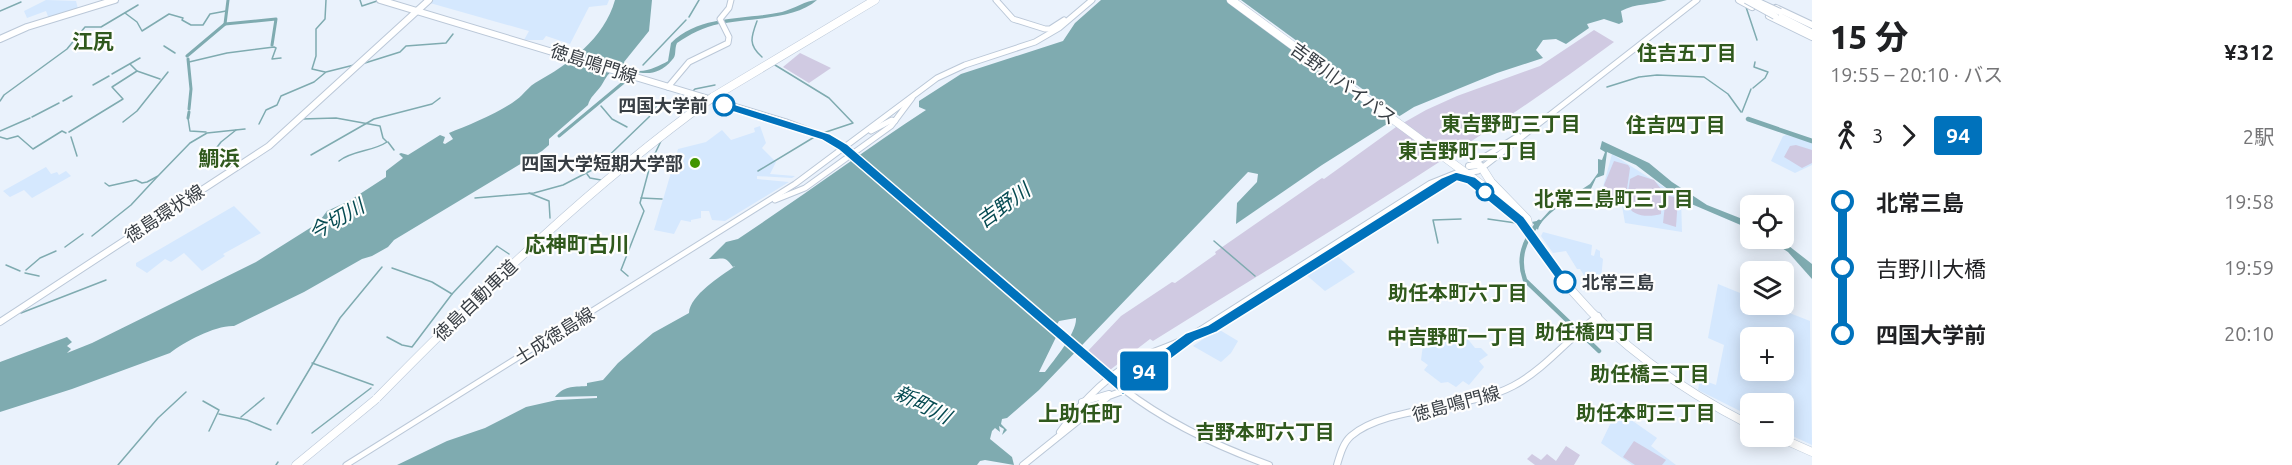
<!DOCTYPE html>
<html lang="ja">
<meta charset="utf-8">
<style>
:root{--surface:#fff;--page:#f6f6f6;--text:#202124;--muted:#757577}
body{margin:0;font-family:Ubuntu,"Noto Sans JP",sans-serif;background:var(--page);color:var(--text);height:100vh;display:flex;flex-direction:column;font-size:22px;white-space:nowrap}
*{box-sizing:border-box;margin:0}
p{font-size:20px;color:var(--muted)}
.icon{flex:none;width:33px;height:33px;fill:none;stroke:currentColor;stroke-width:2;stroke-linecap:round;stroke-linejoin:round}
.map{position:relative;flex:1;overflow:hidden}
.side{display:flex;flex-direction:column;background:var(--surface);width:480px}
.side>*{flex:none}
.badge{padding:0 12px;border-radius:4px;font-size:21px;line-height:39px}
.fabs{position:absolute;left:1740px;top:195px;display:grid;gap:12px}
.fabs a{display:grid;place-items:center;width:54px;height:54px;border-radius:9px;background:var(--surface);box-shadow:0 3px 15px #0003;font-size:30px}
.map>.badge{position:absolute;translate:-50% -50%;box-shadow:0 0 0 3px #fff}
.legs{display:flex;align-items:center;gap:9px;height:66px;padding:0 18px;font-size:20px}
.legs p{margin-inline-start:auto}
.headline{display:flex;align-items:center;justify-content:space-between;height:102px;padding:0 18px}
h1{font-size:33px;font-weight:800;line-height:45px}
ul{padding:0 18px;list-style:none}
li{display:flex;align-items:center;gap:21px;height:66px;font-size:22px}
li i{display:grid;place-items:center;width:9px;height:100%;margin:0 8px;background:currentColor}
li i::after{content:'';width:15px;height:15px;margin:-8px;border:4px solid;border-radius:50%;background:var(--surface)}
li p{margin-inline-start:auto}
li:first-child i{background:linear-gradient(#0000 50%,currentColor 0)}
li:last-child i{background:linear-gradient(currentColor 50%,#0000 0)}
main{display:flex;flex:1;min-height:0}
.map>svg:first-child{display:block}
</style>
<main>
<div class="map">
<svg width="1812" height="465" viewBox="0 0 1812 465">
<rect width="100%" height="100%" fill="#eaf2fc"/>
<g fill="#d5e8fe" fill-rule="evenodd">
<path d="M 46,0 L 76,1 L 78,9 L 49,19 L 46,11 L 27,18 L 24,11 Z"/>
<path d="M 433,0 L 609,0 L 607,5 L 589,7 L 570,44 L 546,36 L 543,40 L 524,40 L 529,31 L 430,3 Z"/>
<path d="M 760,126 L 766,143 L 762,148 L 776,162 L 770,174 L 795,176 L 792,178 L 757,176 L 757,179 L 789,182 L 725,221 L 712,220 L 709,211 L 701,211 L 701,218 L 691,220 L 691,222 L 681,220 L 674,234 L 654,230 L 678,149 L 706,142 L 722,130 L 731,140 L 755,132 L 754,128 Z"/>
<path d="M 1786,135 L 1812,142 L 1812,165 L 1795,173 L 1771,161 L 1783,136 Z"/>
<path d="M 1612,154 L 1681,198 L 1682,232 L 1625,223 L 1622,206 L 1600,198 Z"/>
<path d="M 46,167 L 51,174 L 57,172 L 59,175 L 66,171 L 71,176 L 32,198 L 24,190 L 10,197 L 3,191 Z"/>
<path d="M 234,206 L 261,233 L 223,254 L 225,256 L 202,271 L 184,253 L 171,262 L 165,259 L 147,273 L 136,266 L 136,263 Z"/>
<path d="M 1543,232 L 1592,245 L 1591,255 L 1594,256 L 1596,249 L 1600,251 L 1600,257 L 1603,259 L 1600,289 L 1590,285 L 1580,269 L 1577,269 L 1566,251 L 1553,253 L 1541,236 Z"/>
<path d="M 1334,253 L 1355,272 L 1325,291 L 1304,273 Z"/>
<path d="M 1718,284 L 1750,297 L 1750,304 L 1769,305 L 1810,321 L 1812,445 L 1784,432 L 1784,404 L 1750,404 L 1750,416 L 1698,390 L 1700,379 L 1716,385 L 1724,345 L 1708,338 ZM 1750,338 L 1784,338 L 1784,370 L 1750,370 Z"/>
<path d="M 1218,329 L 1238,341 L 1231,353 L 1221,362 L 1193,346 Z"/>
<path d="M 1462,332 L 1475,348 L 1481,348 L 1488,355 L 1479,361 L 1484,367 L 1469,385 L 1463,381 L 1456,387 L 1448,382 L 1441,383 L 1424,370 L 1428,365 L 1421,360 L 1423,345 L 1428,342 Z"/>
<path d="M 1617,410 L 1657,438 L 1651,446 L 1676,465 L 1632,465 L 1601,443 Z"/>
</g>
<g fill="#d0cae2">
<path d="M 1594,30 L 1614,42 C 1467,151 1308,244 1153,341 L 1150,339 L 1110,370 L 1087,352 L 1121,316 L 1172,282 L 1175,283 L 1216,254 L 1215,252 L 1322,178 L 1324,179 L 1396,127 L 1426,110 L 1457,96 L 1540,66 Z"/>
<path d="M 800,53 L 831,68 L 809,83 L 783,67 Z"/>
<path d="M 1796,145 L 1812,150 L 1812,163 L 1802,168 L 1784,157 L 1790,146 Z"/>
<path d="M 1614,161 L 1628,165 L 1630,168 L 1625,203 L 1611,199 L 1604,185 Z"/>
<path d="M 1638,175 L 1654,180 L 1662,190 L 1661,214 C 1651,217 1630,218 1628,203 C 1627,196 1629,186 1630,179 Z"/>
<path d="M 1666,195 L 1678,198 L 1676,227 L 1663,223 Z"/>
<path d="M 1634,441 L 1666,460 L 1662,465 L 1635,465 L 1623,457 Z"/>
<path d="M 1566,446 L 1580,455 L 1574,465 L 1535,465 L 1527,459 L 1532,454 L 1541,460 L 1547,454 L 1556,461 Z"/>
</g>
<g fill="#7fabb0" fill-rule="evenodd">
<path d="M 615,0 L 652,0 L 649,31 L 624,62 C 633,79 656,68 668,61 L 671,43 C 700,14 745,20 782,12 C 794,9 806,0 817,0 C 795,20 747,18 719,24 C 704,27 690,34 677,43 C 674,49 677,56 672,60 C 651,86 627,64 614,70 C 607,73 604,82 601,86 C 596,93 590,97 588,105 L 549,139 L 549,145 L 542,151 L 394,240 L 388,247 L 372,256 L 362,259 L 304,292 L 234,326 C 216,325 184,342 170,353 L 72,389 L 0,412 L 0,362 L 67,337 L 72,342 L 67,346 L 71,349 L 67,353 L 92,343 L 256,262 L 318,223 L 327,211 L 349,201 L 386,177 L 386,171 L 403,158 L 399,154 L 401,153 L 408,155 L 440,135 L 445,137 L 443,143 L 445,144 L 453,139 L 449,133 C 469,125 507,110 522,95 C 526,91 530,86 535,83 C 569,64 604,39 615,0 Z"/>
<path d="M 1101,0 L 1667,0 C 1652,5 1636,3 1621,11 L 1623,22 L 1619,24 L 1604,19 L 1587,24 L 1589,28 L 1566,44 L 1556,39 L 1543,40 L 1536,50 L 1543,58 L 1497,73 L 1414,107 L 1322,165 L 1236,224 L 1237,203 L 1257,182 L 1258,174 L 1248,172 L 1039,390 L 1007,418 L 1002,419 L 1001,424 L 1007,430 L 1002,435 L 1004,429 L 999,426 L 1000,432 L 995,428 L 992,431 L 990,439 L 1012,457 L 1014,465 L 985,460 L 980,461 L 977,465 L 397,465 L 447,441 L 485,428 L 526,407 L 557,400 L 597,398 L 597,396 L 555,397 C 564,386 572,387 587,386 L 587,383 L 603,380 L 618,363 L 653,333 L 689,313 C 690,295 721,276 735,266 L 733,267 C 724,254 722,260 709,259 L 726,242 L 738,239 C 801,197 862,152 926,110 L 919,107 L 919,101 L 961,74 L 1063,41 L 1075,23 ZM 1076,318 C 1077,333 1054,360 1045,372 L 1039,372 L 1060,329 L 1056,326 L 1059,321 Z"/>
<path d="M 1602,141 L 1649,163 L 1672,182 L 1707,205 L 1750,222 L 1750,229 L 1682,200 L 1636,165 L 1607,152 L 1604,175 L 1596,178 L 1590,191 L 1585,190 L 1581,194 L 1581,191 C 1572,197 1540,217 1538,230 L 1532,222 L 1541,220 L 1550,210 L 1590,184 L 1598,173 L 1598,159 L 1602,160 L 1605,152 L 1600,149 Z"/>
<path d="M 1768,239 L 1780,239 L 1812,264 L 1812,279 L 1788,252 Z"/>
</g>
<path fill="#eaf2fc" d="M 1236,0 L 1241,0 L 1402,118 L 1399,120 Z"/>
<g fill="none" stroke-linecap="round" stroke-linejoin="round">
<g stroke="#7fabb0" stroke-width="1.5">
<path d="M 360,0 L 362,6 L 377,1"/>
<path d="M 1746,7 L 1757,40"/>
<path d="M 0,11 L 21,2"/>
<path d="M 125,13 L 137,22 L 142,31 L 169,14 L 183,18 L 182,20 L 191,25 L 203,25 L 210,14 L 226,11"/>
<path d="M 689,17 L 699,0"/>
<path d="M 757,21 C 751,37 748,45 762,57"/>
<path d="M 164,46 L 175,53"/>
<path d="M 189,62 L 227,53 L 274,47 L 276,48 L 272,59 L 281,58"/>
<path d="M 365,63 L 400,52 L 406,46 L 446,43 L 453,34"/>
<path d="M 130,64 L 137,71 L 160,79"/>
<path d="M 643,65 L 686,20"/>
<path d="M 775,65 L 829,98 L 853,123 L 823,133"/>
<path d="M 325,72 L 312,69 L 316,56 L 316,29 L 325,19 L 326,0"/>
<path d="M 112,74 L 140,58"/>
<path d="M 93,85 L 109,76"/>
<path d="M 1607,87 L 1639,77 L 1657,75 L 1704,77 L 1728,94 L 1741,112"/>
<path d="M 1753,88 L 1765,78 L 1768,72 L 1754,67 L 1755,62"/>
<path d="M 692,92 L 695,89 L 715,85"/>
<path d="M 0,101 L 4,95 L 67,49 L 85,27 L 101,27 L 138,5"/>
<path d="M 63,101 L 72,96"/>
<path d="M 601,106 L 612,119 L 627,127"/>
<path d="M 1742,112 L 1751,89"/>
<path d="M 677,113 L 690,95"/>
<path d="M 32,117 L 59,103"/>
<path d="M 188,118 L 190,131 L 206,132"/>
<path d="M 302,119 L 336,118 L 380,126 L 383,138 L 387,142 C 372,152 353,150 339,161"/>
<path d="M 123,122 L 137,111 L 168,72"/>
<path d="M 259,124 L 266,110 L 277,105 L 281,96 L 314,82 L 326,72 L 354,65"/>
<path d="M 0,131 L 30,118"/>
<path d="M 69,132 L 123,99 L 112,87 L 137,71"/>
<path d="M 0,137 L 7,139 L 18,136 L 33,149 L 62,131 L 66,133"/>
<path d="M 71,137 L 77,156"/>
<path d="M 388,142 L 394,150"/>
<path d="M 311,155 L 374,119 L 432,104 L 440,98"/>
<path d="M 208,159 L 221,142 L 236,130"/>
<path d="M 628,168 L 635,169"/>
<path d="M 758,171 L 816,136"/>
<path d="M 587,174 L 590,178 L 601,180"/>
<path d="M 105,183 L 109,186 L 136,180 L 142,183 L 147,182 L 158,176 L 190,143 L 207,133 L 245,129"/>
<path d="M 529,193 L 549,201 L 550,218"/>
<path d="M 475,198 L 534,193 L 563,185 L 596,168 L 649,117 L 663,96"/>
<path d="M 641,198 L 662,199"/>
<path d="M 1488,219 L 1516,223"/>
<path d="M 92,236 L 131,205 L 157,177"/>
<path d="M 1214,241 L 1255,276"/>
<path d="M 1438,243 L 1433,220 L 1461,219"/>
<path d="M 65,247 L 83,234"/>
<path d="M 6,265 L 20,271"/>
<path d="M 392,268 L 432,282 L 452,294 L 497,246 L 509,254"/>
<path d="M 26,270 L 40,258 L 56,251"/>
<path d="M 25,273 L 39,276"/>
<path d="M 628,276 L 621,270 L 644,211 L 640,203 L 651,162 L 661,141"/>
<path d="M 21,313 L 106,280"/>
<path d="M 387,337 L 402,345 L 412,347 L 452,294"/>
<path d="M 312,363 L 373,385"/>
<path d="M 203,401 L 219,410 L 209,431"/>
<path d="M 219,414 L 247,420 L 271,430"/>
<path d="M 241,417 L 264,398"/>
<path d="M 277,424 L 340,318 L 382,267"/>
<path d="M 312,433 L 371,388"/>
<path d="M 118,465 L 158,418 L 186,392"/>
<path d="M 276,465 L 278,462"/>
</g>
<g stroke="#7fabb0" stroke-width="3">
<path d="M 225,24 L 228,0"/>
<path d="M 187,56 L 225,24 L 276,19 L 272,45"/>
<path d="M 188,59 L 191,89 L 189,109"/>
<path d="M 188,118 L 189,112"/>
<path d="M 559,136 L 624,82"/>
</g>
<g stroke="#7fabb0" stroke-width="4.5">
<path d="M 1748,119 L 1812,141"/>
<path d="M 1539,222 C 1524,240 1517,258 1525,280 L 1599,351"/>
</g>
<defs>
<g id="secondary">
<path d="M 996,0 L 1013,19 L 1045,29 L 1050,29 L 1064,20"/>
<path d="M 668,87 L 689,62 L 728,43 L 729,37 L 720,19 L 729,8 L 731,0"/>
<path d="M 871,131 L 892,120 L 895,121"/>
<path d="M 1473,164 L 1518,136"/>
<path d="M 1467,173 L 1478,171 L 1697,0"/>
<path d="M 775,200 L 805,188 L 891,126 L 912,98"/>
<path d="M 346,465 L 795,184 L 937,78 L 965,65 L 1035,42 L 1059,28 L 1092,0"/>
</g>
<g id="primary">
<path d="M 380,0 L 785,122 L 820,135 L 848,151"/>
<path d="M 1739,0 L 1752,7"/>
<path d="M 1776,8 L 1812,25"/>
<path d="M 1772,12 L 1811,32"/>
<path d="M 1769,16 L 1812,37"/>
<path d="M 0,39 L 27,27 L 115,0"/>
<path d="M 1469,166 L 1480,165"/>
<path d="M 1456,176 L 1471,180"/>
<path d="M 0,322 L 269,146 L 429,0"/>
<path d="M 1204,332 L 1442,183"/>
<path d="M 1129,382 L 1141,358"/>
<path d="M 1122,388 C 1167,423 1216,446 1269,465"/>
<path d="M 1082,402 L 1109,394"/>
<path d="M 1060,432 C 1082,401 1108,374 1142,357 C 1154,351 1168,347 1181,341"/>
<path d="M 1023,465 L 1109,396 L 1120,392 L 1129,382 L 1196,333 L 1430,184 L 1460,172"/>
<path d="M 1337,465 C 1340,455 1343,443 1351,436 C 1385,406 1468,410 1513,386 C 1545,369 1569,338 1598,316"/>
</g>
<g id="highway">
<path d="M 1231,0 L 1493,193 C 1524,223 1546,260 1574,293 C 1623,350 1684,391 1750,425"/>
<path d="M 713,97 L 875,0"/>
<path d="M 1484,171 L 1491,182 L 1527,219 L 1528,223"/>
<path d="M 1776,436 L 1812,452"/>
<path d="M 296,465 L 375,400"/>
</g>
</defs>
<use href="#secondary" stroke="#bbc8d8" stroke-width="7"/>
<use href="#primary" stroke="#bbc8d8" stroke-width="8"/>
<use href="#highway" stroke="#bbc8d8" stroke-width="9"/>
<use href="#secondary" stroke="#fff" stroke-width="5"/>
<use href="#primary" stroke="#fff" stroke-width="6"/>
<use href="#highway" stroke="#fff" stroke-width="8"/>
<defs>
<g id="primary-bridge">
<path d="M 1746,0 L 1775,16"/>
<path d="M 1754,0 L 1780,12"/>
<path d="M 848,151 L 1119,385"/>
</g>
<path id="highway-bridge" d="M 377,398 C 483,290 590,186 713,97"/>
</defs>
<use href="#primary-bridge" stroke="#bbc8d8" stroke-width="8" stroke-linecap="butt"/>
<use href="#highway-bridge" stroke="#bbc8d8" stroke-width="9" stroke-linecap="butt"/>
<use href="#primary-bridge" stroke="#fff" stroke-width="6"/>
<use href="#highway-bridge" stroke="#fff" stroke-width="8"/>
</g>
<path fill="#0072bc" stroke="#fff" stroke-width="1.5" d="M 724,101 L 830,134 L 847,144 L 1122,380 L 1186,333 L 1208,325 L 1441,178 L 1456,172 L 1475,177 L 1524,217 L 1571,282 L 1570,286 L 1561,286 L 1516,224 L 1467,184 L 1457,181 L 1217,332 L 1195,341 L 1123,395 L 839,150 L 822,140 L 721,108 L 721,102 Z"/>
<g fill="#fff" stroke="#0072bc" stroke-width="3">
<circle cx="724" cy="105" r="10"/>
<circle cx="1485" cy="192" r="8"/>
<circle cx="1565" cy="282" r="10"/>
</g>
<circle fill="#429501" stroke="#fefefe" stroke-width="2" cx="695" cy="163" r="6"/>
<g text-anchor="middle" dominant-baseline="central" stroke-width="4.5" stroke-linejoin="round" paint-order="stroke">
<g font-size="18" fill="#383e44" stroke="#fefefe">
<text transform="translate(594 63) rotate(18)">徳島鳴門線</text>
<text transform="translate(1344 83) rotate(36)">吉野川バイパス</text>
<text transform="translate(164 213) rotate(-33)">徳島環状線</text>
<text transform="translate(475 300) rotate(-44)">徳島自動車道</text>
<text transform="translate(554 335) rotate(-32)">土成徳島線</text>
<text transform="translate(1456 403) rotate(-15)">徳島鳴門線</text>
</g>
<g font-size="18" font-weight="bold" fill="#383e44" stroke="#fefefe" text-anchor="end">
<text x="708" y="105">四国大学前</text>
<text x="1582" y="282" text-anchor="start">北常三島</text>
</g>
<g font-size="18" font-weight="bold" fill="#383e44" stroke="#fefefe" text-anchor="end">
<text x="683" y="163">四国大学短期大学部</text>
</g>
<g font-size="20" font-weight="bold" fill="#30591d" stroke="#fefefe">
<text x="1687" y="52">住吉五丁目</text>
<text x="1511" y="123">東吉野町三丁目</text>
<text x="1676" y="124">住吉四丁目</text>
<text x="1468" y="150">東吉野町二丁目</text>
<text x="1614" y="198">北常三島町三丁目</text>
<text x="1458" y="292">助任本町六丁目</text>
<text x="1595" y="331">助任橋四丁目</text>
<text x="1457" y="336">中吉野町一丁目</text>
<text x="1650" y="373">助任橋三丁目</text>
<text x="1646" y="412">助任本町三丁目</text>
<text x="1265" y="431">吉野本町六丁目</text>
</g>
<g font-size="20" font-style="italic" fill="#054a51" stroke="#fefefe">
<text transform="translate(1003 205) rotate(-36)">吉野川</text>
<text transform="translate(336 219) rotate(-30)">今切川</text>
<text transform="translate(923 404) rotate(27)">新町川</text>
</g>
<g font-size="21" font-weight="bold" fill="#30591d" stroke="#fefefe">
<text x="93" y="41">江尻</text>
<text x="219" y="158">鯛浜</text>
<text x="577" y="244">応神町古川</text>
<text x="1080" y="413">上助任町</text>
</g>
</g>
</svg>
<div class="fabs">
<a><svg class="icon" aria-label="locate" viewBox="0 0 24 24"><circle cx="12" cy="12" r="6"/><path d="M12 2v4M12 18v4M2 12h4M18 12h4"/></svg></a>
<a><svg class="icon" aria-label="layers" viewBox="0 0 24 24"><path d="M12 4l9 5-9 5-9-5zM3 14l9 5 9-5"/></svg></a>
<a>+</a>
<a>−</a>
</div>
<b class="badge" style="left:1144px;top:371px;background:#0072bc;color:#fff">94</b>
</div>
<section class="side">
<div class="headline"><div><h1>15 分</h1><p>19:55 – 20:10 · バス</p></div><b>¥312</b></div>
<div class="legs"><svg class="icon" aria-label="walk" viewBox="0 0 24 24"><circle cx="13" cy="4" r="2"/><path d="M13 8l-2 6 4 7M11 14l-3 7M7 12l3-4h3l4 4"/></svg>3<svg class="icon" aria-label="forward" viewBox="0 0 24 24"><path d="M9 5l7 7-7 7"/></svg><b class="badge" style="background:#0072bc;color:#fff">94</b><p>2駅</p></div>
<ul>
<li><i style="color:#0072bc"></i><b>北常三島</b><p>19:58</p></li>
<li><i style="color:#0072bc"></i><span>吉野川大橋</span><p>19:59</p></li>
<li><i style="color:#0072bc"></i><b>四国大学前</b><p>20:10</p></li>
</ul>
</section>
</main>
